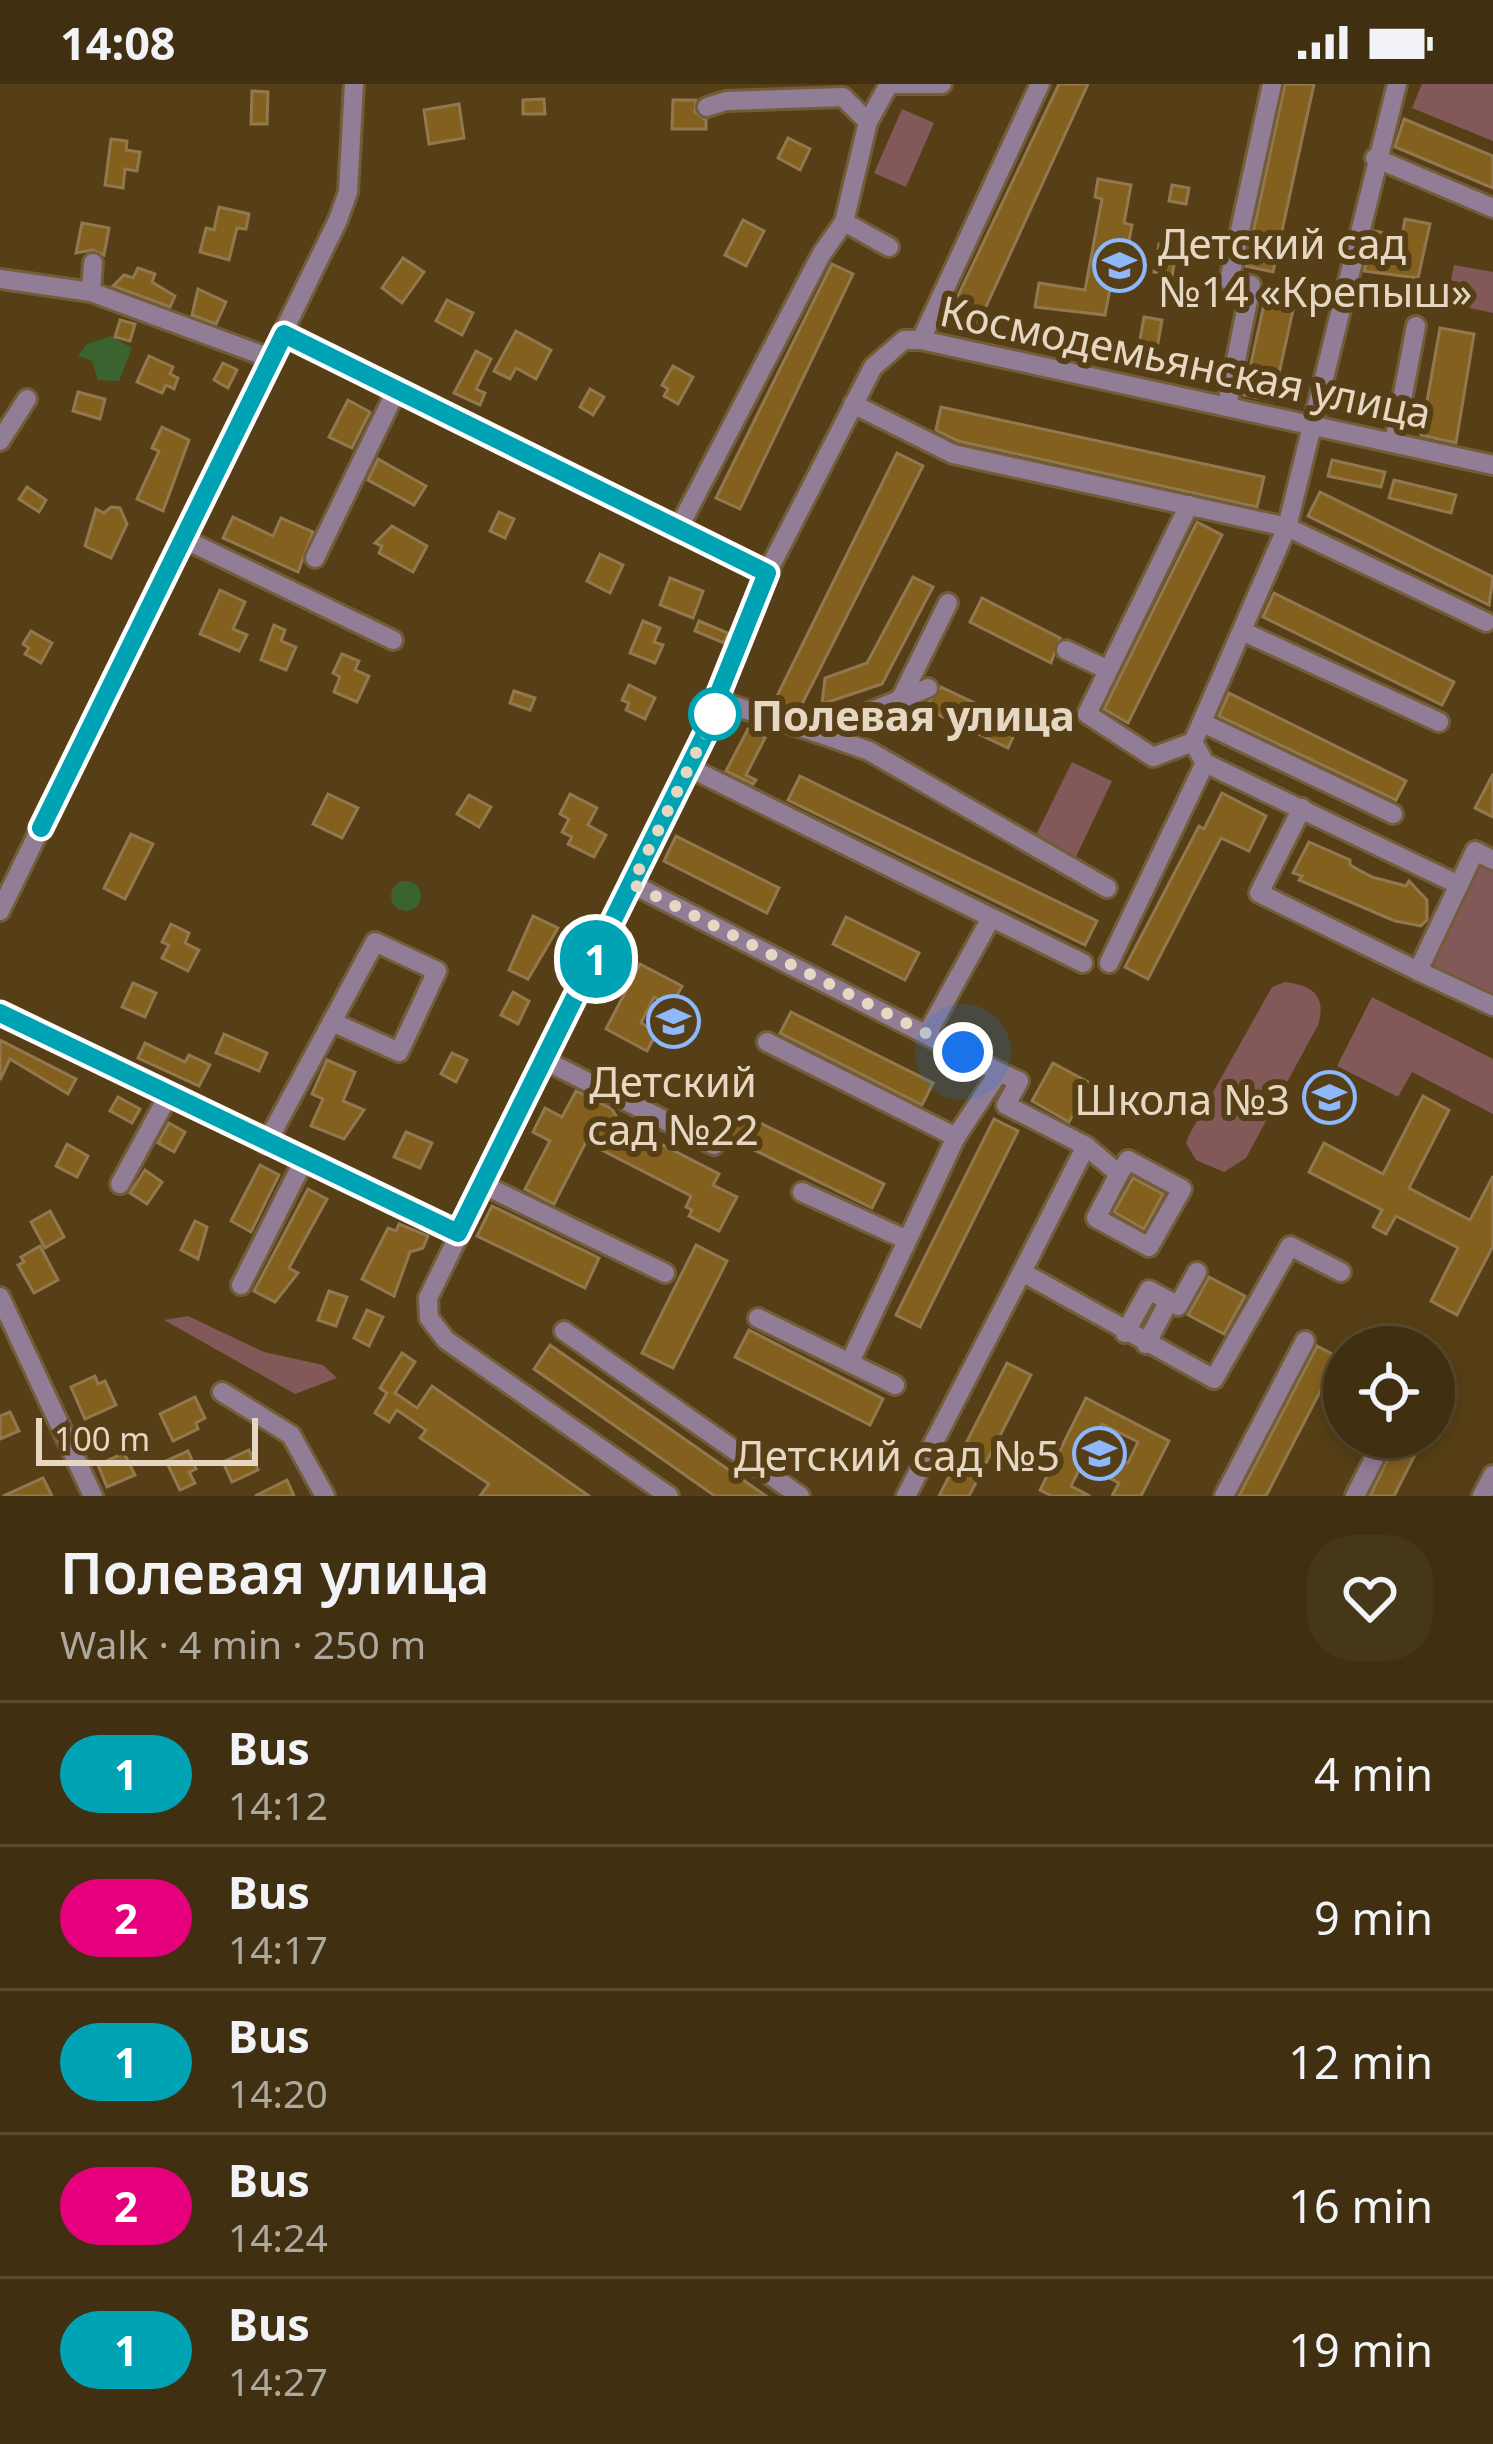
<!DOCTYPE html>
<meta charset="utf-8">
<style>
:root{--surface:#402f10;--page:#473719;--text:#f1f3f6;--muted:#aea99f;--line:#594a30}
body{margin:0;font-family:"Noto Sans",sans-serif;background:var(--page);color:var(--text);height:100vh;display:flex;flex-direction:column;font-size:45px;white-space:nowrap}
*{box-sizing:border-box;margin:0}
p{font-size:39px;color:var(--muted)}
.icon{flex:none;width:66px;height:66px;fill:none;stroke:currentColor;stroke-width:2;stroke-linecap:round;stroke-linejoin:round}
.map{position:relative;height:1412px;overflow:hidden}
.sheet{display:flex;flex-direction:column;background:var(--surface);flex:1}
.sheet>*{flex:none}
.badge{padding:0 24px;border-radius:39px;font-size:42px;line-height:78px}
.buttons{position:absolute;left:1323px;top:1242px;display:grid;gap:24px}
.buttons a{display:grid;place-items:center;width:132px;height:132px;border-radius:50%;background:var(--surface);box-shadow:0 6px 18px #0003,0 0 0 3px var(--line);font-size:60px}
.scale{position:absolute;left:36px;bottom:30px;width:222px;box-sizing:border-box;padding-left:12px;border:6px solid #e5d7c2;border-top:0;font-size:33px;line-height:42px;white-space:nowrap;color:#e5d7c2;-webkit-text-stroke:9px #563f16;paint-order:stroke}
.you{position:absolute;width:60px;height:60px;margin:-30px;border:9px solid #fff;border-radius:50%;background:#1a73e8;box-shadow:0 0 0 18px #1a73e833}
.map>.badge{position:absolute;translate:-50% -50%;box-shadow:0 0 0 6px #fff}
.round{display:grid;place-items:center;flex:none;width:126px;height:126px;border-radius:48px;background:var(--page)}
.overview{display:flex;align-items:center;justify-content:space-between;height:204px;padding:0 60px}
h1{font-size:57px;font-weight:600;line-height:90px}
ul{padding:0;list-style:none}
li{display:flex;align-items:center;gap:36px;height:144px;padding:0 60px;border-top:3px solid var(--line)}
li div{flex:1}
li b{display:block;font-size:45px}
li em{font-style:normal}
li .badge{min-width:132px;font-weight:700;text-align:center}
.status{display:flex;justify-content:space-between;align-items:center;height:84px;padding:0 60px;background:var(--surface);direction:ltr}
.status svg{height:33px;fill:currentColor}
.map>svg:first-child{display:block}
</style>
<div class="status"><b>14:08</b><svg viewBox="0 0 49 12"><path d="M0 12V9h3v3zM5 12V6h3v6zM10 12V3h3v9zM15 12V0h3v12zM26 1h20v11H26zM47 4h2v5h-2z"/></svg></div>
<div class="map">
<svg width="1493" height="1412" viewBox="0 0 1493 1412">
<rect width="100%" height="100%" fill="#563f16"/>
<g fill="#825858">
<path d="M 1422,0 L 1493,0 L 1493,57 L 1412,24 Z"/>
<path d="M 902,25 L 934,39 L 906,103 L 874,89 Z"/>
<path d="M 1454,181 L 1493,188 L 1493,229 L 1446,219 Z"/>
<path d="M 1072,678 L 1112,697 L 1074,777 L 1033,757 Z"/>
<path d="M 1480,778 L 1493,784 L 1493,915 L 1429,885 Z"/>
<path d="M 1285,898 C 1313,901 1327,913 1318,941 L 1246,1074 L 1224,1088 L 1196,1076 L 1186,1059 L 1189,1051 L 1272,903 Z"/>
<path d="M 1372,913 L 1493,975 L 1493,1030 L 1412,988 L 1398,1013 L 1337,982 Z"/>
<path d="M 188,1232 L 264,1268 L 323,1281 L 337,1294 L 295,1310 L 164,1236 Z"/>
</g>
<g fill="#3a632f">
<path d="M 111,252 L 132,264 L 119,297 L 98,296 L 92,277 L 78,272 L 87,260 Z"/>
<circle cx="406" cy="812" r="15"/>
</g>
<g fill="#83601e" stroke="#91784f" stroke-width="3" fill-rule="evenodd">
<path d="M 1059,0 L 1088,0 L 973,251 L 945,239 Z"/>
<path d="M 1285,0 L 1314,0 L 1273,188 L 1246,182 Z"/>
<path d="M 252,7 L 268,8 L 267,40 L 251,40 Z"/>
<path d="M 544,15 L 545,30 L 523,30 L 523,16 Z"/>
<path d="M 673,16 L 696,16 L 695,28 L 706,36 L 706,45 L 672,45 Z"/>
<path d="M 459,20 L 464,54 L 429,60 L 424,26 Z"/>
<path d="M 1404,35 L 1493,72 L 1493,104 L 1395,63 Z"/>
<path d="M 788,54 L 810,65 L 800,86 L 778,74 Z"/>
<path d="M 111,55 L 127,57 L 126,66 L 140,68 L 137,87 L 125,85 L 123,104 L 105,101 Z"/>
<path d="M 1098,95 L 1131,101 L 1124,139 L 1132,141 L 1121,197 L 1112,195 L 1105,231 L 1035,223 L 1039,199 L 1085,206 L 1102,115 L 1095,113 Z"/>
<path d="M 1172,101 L 1189,104 L 1186,120 L 1169,117 Z"/>
<path d="M 219,123 L 249,130 L 246,145 L 237,144 L 229,176 L 200,168 L 206,144 L 214,146 Z"/>
<path d="M 1405,135 L 1430,140 L 1418,194 L 1364,187 L 1374,147 L 1402,152 Z"/>
<path d="M 743,136 L 764,147 L 746,182 L 725,171 Z"/>
<path d="M 82,139 L 109,144 L 104,171 L 93,166 L 76,169 Z"/>
<path d="M 1159,160 L 1177,164 L 1172,192 L 1154,188 Z"/>
<path d="M 403,174 L 424,188 L 402,219 L 382,204 Z"/>
<path d="M 832,180 L 853,190 L 740,425 L 716,414 Z"/>
<path d="M 138,184 L 155,190 L 152,198 L 175,212 L 170,223 L 113,202 L 124,191 L 133,194 Z"/>
<path d="M 198,205 L 226,218 L 216,240 L 192,231 Z"/>
<path d="M 1266,211 L 1295,217 L 1273,317 L 1244,311 Z"/>
<path d="M 447,216 L 473,229 L 462,251 L 436,237 Z"/>
<path d="M 1144,233 L 1162,236 L 1157,264 L 1139,261 Z"/>
<path d="M 120,236 L 135,240 L 130,257 L 115,253 Z"/>
<path d="M 1440,244 L 1474,250 L 1456,359 L 1421,351 Z"/>
<path d="M 516,247 L 551,266 L 536,295 L 516,284 L 510,295 L 494,287 Z"/>
<path d="M 476,267 L 491,275 L 476,305 L 485,309 L 480,321 L 454,309 Z"/>
<path d="M 149,272 L 173,283 L 170,290 L 178,294 L 174,305 L 166,301 L 162,309 L 137,298 Z"/>
<path d="M 223,279 L 237,286 L 228,304 L 214,296 Z"/>
<path d="M 673,282 L 693,293 L 678,320 L 664,312 L 668,305 L 662,301 Z"/>
<path d="M 590,305 L 604,313 L 593,331 L 580,323 Z"/>
<path d="M 78,308 L 105,315 L 100,335 L 73,327 Z"/>
<path d="M 348,316 L 370,328 L 352,364 L 329,353 Z"/>
<path d="M 941,323 L 1264,393 L 1257,423 L 958,357 L 936,346 Z"/>
<path d="M 162,343 L 189,356 L 163,427 L 137,415 L 159,367 L 152,364 Z"/>
<path d="M 897,369 L 923,382 L 798,628 L 773,620 Z"/>
<path d="M 378,375 L 426,402 L 414,421 L 368,396 Z"/>
<path d="M 1332,376 L 1385,388 L 1381,403 L 1328,392 Z"/>
<path d="M 1394,396 L 1456,411 L 1451,429 L 1389,414 Z"/>
<path d="M 27,403 L 46,416 L 39,428 L 19,415 Z"/>
<path d="M 1320,408 L 1493,493 L 1489,521 L 1308,432 Z"/>
<path d="M 111,423 L 120,424 L 127,440 L 111,474 L 85,462 L 96,425 L 104,429 Z"/>
<path d="M 499,428 L 514,435 L 505,454 L 490,447 Z"/>
<path d="M 233,433 L 273,452 L 281,434 L 313,448 L 298,488 L 223,454 Z"/>
<path d="M 1197,438 L 1222,451 L 1128,639 L 1104,625 Z"/>
<path d="M 392,442 L 427,462 L 413,488 L 379,469 L 382,462 L 375,459 Z"/>
<path d="M 600,470 L 623,481 L 610,509 L 587,497 Z"/>
<path d="M 913,493 L 933,503 L 882,600 L 822,620 L 825,594 L 867,579 Z"/>
<path d="M 670,494 L 703,507 L 693,534 L 660,521 Z"/>
<path d="M 220,506 L 245,518 L 233,545 L 247,551 L 239,567 L 200,550 Z"/>
<path d="M 1274,509 L 1454,598 L 1442,621 L 1263,533 Z"/>
<path d="M 982,514 L 1060,554 L 1051,579 L 970,538 Z"/>
<path d="M 643,537 L 660,544 L 654,558 L 663,561 L 655,579 L 630,569 Z"/>
<path d="M 699,537 L 728,549 L 724,559 L 695,547 Z"/>
<path d="M 274,541 L 285,546 L 281,557 L 296,563 L 286,586 L 261,576 Z"/>
<path d="M 31,547 L 52,559 L 41,579 L 25,570 L 29,564 L 23,560 Z"/>
<path d="M 342,570 L 359,577 L 355,586 L 369,592 L 357,618 L 334,608 L 340,593 L 333,589 Z"/>
<path d="M 629,601 L 655,614 L 645,635 L 626,626 L 629,619 L 622,616 Z"/>
<path d="M 941,603 L 1019,640 L 1008,664 L 924,624 Z"/>
<path d="M 514,607 L 535,614 L 530,626 L 510,619 Z"/>
<path d="M 1229,609 L 1406,697 L 1396,716 L 1219,632 Z"/>
<path d="M 748,645 L 765,654 L 746,691 L 756,696 L 753,700 L 726,687 Z"/>
<path d="M 1493,690 L 1493,733 L 1475,724 Z"/>
<path d="M 800,692 L 1097,837 L 1085,861 L 788,716 Z"/>
<path d="M 1222,709 L 1266,732 L 1249,767 L 1221,754 L 1148,895 L 1125,883 L 1199,742 L 1204,745 Z"/>
<path d="M 328,710 L 358,724 L 342,754 L 313,740 Z"/>
<path d="M 570,710 L 597,724 L 588,741 L 606,751 L 594,773 L 568,760 L 572,753 L 562,748 L 569,735 L 560,730 Z"/>
<path d="M 469,711 L 491,723 L 479,743 L 457,730 Z"/>
<path d="M 131,750 L 153,760 L 125,815 L 104,804 Z"/>
<path d="M 676,752 L 779,804 L 767,829 L 664,777 Z"/>
<path d="M 1309,758 L 1350,776 L 1350,781 L 1372,793 L 1406,802 L 1409,797 L 1427,816 L 1427,836 L 1421,842 L 1395,837 L 1299,796 L 1302,792 L 1293,789 Z"/>
<path d="M 533,832 L 558,844 L 528,895 L 509,886 Z"/>
<path d="M 846,833 L 919,869 L 905,896 L 833,860 Z"/>
<path d="M 171,840 L 189,849 L 185,859 L 199,866 L 188,887 L 162,874 L 169,861 L 162,858 Z"/>
<path d="M 640,880 L 682,902 L 671,922 L 654,913 L 641,939 L 657,948 L 647,967 L 606,945 Z"/>
<path d="M 133,899 L 156,909 L 145,933 L 122,923 Z"/>
<path d="M 513,908 L 529,917 L 518,940 L 501,931 Z"/>
<path d="M 791,928 L 933,999 L 922,1021 L 780,949 Z"/>
<path d="M 224,950 L 267,969 L 259,987 L 216,969 Z"/>
<path d="M 0,956 L 76,995 L 68,1010 L 10,975 L 0,996 Z"/>
<path d="M 145,959 L 185,978 L 189,971 L 210,981 L 199,1002 L 138,974 Z"/>
<path d="M 452,969 L 467,976 L 456,998 L 441,990 Z"/>
<path d="M 327,976 L 355,988 L 343,1017 L 364,1026 L 344,1055 L 311,1042 L 323,1015 L 312,1010 Z"/>
<path d="M 1053,979 L 1090,999 L 1069,1038 L 1032,1017 Z"/>
<path d="M 576,1007 L 612,1025 L 620,1039 L 719,1090 L 713,1101 L 737,1113 L 719,1147 L 689,1132 L 692,1126 L 686,1123 L 691,1112 L 586,1058 L 554,1120 L 525,1105 L 550,1057 L 533,1048 L 545,1024 L 562,1033 Z"/>
<path d="M 1423,1012 L 1449,1026 L 1409,1104 L 1470,1136 L 1493,1092 L 1493,1162 L 1457,1231 L 1431,1217 L 1458,1164 L 1396,1132 L 1386,1150 L 1373,1143 L 1382,1126 L 1309,1088 L 1324,1059 L 1383,1090 Z"/>
<path d="M 118,1013 L 140,1025 L 132,1039 L 110,1027 Z"/>
<path d="M 740,1029 L 884,1100 L 872,1124 L 728,1053 Z"/>
<path d="M 994,1035 L 1018,1047 L 920,1243 L 896,1231 Z"/>
<path d="M 169,1039 L 185,1048 L 174,1068 L 158,1059 Z"/>
<path d="M 406,1048 L 432,1059 L 420,1084 L 394,1073 Z"/>
<path d="M 67,1060 L 88,1072 L 77,1093 L 56,1082 Z"/>
<path d="M 260,1081 L 279,1091 L 251,1148 L 231,1137 Z"/>
<path d="M 145,1086 L 162,1098 L 147,1120 L 130,1109 Z"/>
<path d="M 1133,1094 L 1163,1110 L 1144,1145 L 1114,1128 Z"/>
<path d="M 308,1105 L 327,1115 L 289,1184 L 298,1189 L 275,1218 L 254,1207 Z"/>
<path d="M 492,1122 L 599,1174 L 585,1204 L 477,1152 Z"/>
<path d="M 50,1127 L 64,1153 L 45,1164 L 31,1138 Z"/>
<path d="M 195,1137 L 207,1143 L 198,1175 L 181,1166 Z"/>
<path d="M 399,1140 L 428,1152 L 423,1164 L 410,1168 L 394,1212 L 362,1195 L 388,1144 L 396,1147 Z"/>
<path d="M 696,1161 L 727,1177 L 673,1284 L 642,1269 Z"/>
<path d="M 40,1162 L 58,1196 L 34,1209 L 18,1181 L 24,1178 L 21,1173 Z"/>
<path d="M 1209,1193 L 1245,1212 L 1224,1250 L 1188,1231 Z"/>
<path d="M 329,1207 L 347,1213 L 336,1242 L 318,1236 Z"/>
<path d="M 367,1226 L 383,1233 L 369,1262 L 354,1254 Z"/>
<path d="M 749,1246 L 883,1315 L 870,1341 L 735,1273 Z"/>
<path d="M 550,1261 L 766,1412 L 715,1412 L 534,1285 Z"/>
<path d="M 1317,1262 L 1338,1273 L 1266,1412 L 1239,1412 Z"/>
<path d="M 402,1269 L 415,1278 L 395,1309 L 417,1324 L 432,1302 L 589,1412 L 480,1412 L 489,1400 L 420,1354 L 426,1346 L 397,1326 L 389,1338 L 375,1329 L 387,1309 L 380,1304 Z"/>
<path d="M 1007,1279 L 1031,1291 L 969,1412 L 939,1412 Z"/>
<path d="M 95,1292 L 98,1300 L 105,1297 L 116,1321 L 85,1335 L 71,1303 Z"/>
<path d="M 1434,1296 L 1449,1304 L 1434,1334 Z"/>
<path d="M 195,1313 L 205,1334 L 196,1339 L 198,1345 L 173,1357 L 160,1330 Z"/>
<path d="M 1086,1314 L 1169,1357 L 1141,1412 L 1112,1412 L 1119,1399 L 1082,1380 L 1071,1402 L 1090,1412 L 1052,1412 L 1040,1406 ZM 1102,1340 L 1138,1358 L 1128,1379 L 1092,1360 Z"/>
<path d="M 10,1328 L 19,1347 L 0,1355 L 0,1332 Z"/>
<path d="M 1398,1353 L 1424,1353 L 1394,1412 L 1370,1412 Z"/>
<path d="M 249,1366 L 258,1386 L 232,1398 L 223,1378 Z"/>
<path d="M 188,1367 L 196,1385 L 189,1388 L 195,1399 L 180,1406 L 166,1377 Z"/>
<path d="M 124,1369 L 135,1391 L 107,1403 L 98,1381 Z"/>
<path d="M 43,1394 L 52,1412 L 3,1412 Z"/>
<path d="M 287,1396 L 294,1412 L 255,1412 Z"/>
</g>
<g fill="none" stroke-linecap="round" stroke-linejoin="round">
<defs>
<g id="minor">
<path d="M 707,23 L 726,17 L 843,13 L 868,38 L 844,138"/>
<path d="M 868,38 L 889,0 L 942,0"/>
<path d="M 1375,74 L 1493,124"/>
<path d="M 93,179 L 91,208 L 270,274"/>
<path d="M 0,195 L 91,208"/>
<path d="M 284,250 L 767,489"/>
<path d="M 921,256 L 1040,0"/>
<path d="M 853,320 L 953,370 L 1287,443 L 1486,538"/>
<path d="M 1227,321 L 1251,201 L 1229,197 L 1272,0"/>
<path d="M 0,357 L 27,315"/>
<path d="M 1394,358 L 1416,242"/>
<path d="M 1189,421 L 1087,630 L 1153,673 L 1193,658 L 1287,443 L 1397,0"/>
<path d="M 677,447 L 821,171 L 844,138 L 889,163"/>
<path d="M 186,456 L 393,556"/>
<path d="M 315,474 L 395,309"/>
<path d="M 1242,547 L 1439,638"/>
<path d="M 1066,566 L 1108,586"/>
<path d="M 716,616 L 818,649 L 928,604"/>
<path d="M 900,616 L 948,519"/>
<path d="M 1203,639 L 1393,730"/>
<path d="M 818,649 L 869,667 L 1107,804"/>
<path d="M 1193,658 L 1205,679 L 1459,801"/>
<path d="M 690,684 L 1083,879"/>
<path d="M 1302,724 L 1259,809 L 1418,887 L 1475,767 L 1493,776"/>
<path d="M 632,800 L 999,988 L 956,1053 L 850,1278"/>
<path d="M 0,827 L 338,136 L 348,108 L 354,0"/>
<path d="M 1109,879 L 1205,679"/>
<path d="M 1418,887 L 1493,922"/>
<path d="M 0,929 L 458,1149"/>
<path d="M 927,950 L 991,834"/>
<path d="M 767,958 L 956,1053"/>
<path d="M 546,977 L 714,1061"/>
<path d="M 999,988 L 1019,997 L 1006,1021 L 1086,1062 L 1022,1188 L 1214,1295 L 1290,1162 L 1341,1188"/>
<path d="M 266,1060 L 375,858 L 437,887 L 399,968 L 332,938"/>
<path d="M 1086,1062 L 1119,1090 L 1096,1134 L 1149,1163 L 1182,1105 L 1128,1076 L 1119,1090"/>
<path d="M 120,1100 L 168,1012"/>
<path d="M 484,1101 L 665,1189"/>
<path d="M 802,1108 L 907,1156"/>
<path d="M 241,1201 L 303,1078"/>
<path d="M 0,1213 L 93,1412"/>
<path d="M 1169,1217 L 1178,1222 L 1197,1188"/>
<path d="M 758,1234 L 895,1301"/>
<path d="M 564,1247 L 800,1412"/>
<path d="M 1125,1249 L 1149,1206 L 1169,1217 L 1146,1260"/>
<path d="M 222,1308 L 291,1351 L 325,1412"/>
<path d="M 669,1412 L 446,1256 L 429,1234 L 428,1214 L 715,630 L 716,616 L 767,489 L 873,283 L 904,256 L 921,256 L 1493,381"/>
<path d="M 906,1412 L 1022,1188"/>
<path d="M 1224,1412 L 1305,1257"/>
<path d="M 1355,1412 L 1385,1353"/>
<path d="M 1482,1412 L 1493,1391"/>
</g>
</defs>
<use href="#minor" stroke="#735d38" stroke-width="24"/>
<use href="#minor" stroke="#917e96" stroke-width="18"/>
</g>
<g fill="none" stroke-linecap="round" stroke-linejoin="round">
<defs>
<path id="line" d="M 0,929 L 458,1149 L 715,630 L 716,616 L 767,489 L 284,250 L 41,744"/>
</defs>
<use href="#line" stroke="#fff" stroke-width="27"/>
<use href="#line" stroke="#00a3b4" stroke-width="18"/>
<path stroke="#e5d7c2" stroke-width="12" stroke-dasharray="0 21.6" d="M 715,630 L 632,800 L 963,968"/>
</g>
<defs>
<symbol id="school-ring" viewBox="-11 -11 22 22"><circle r="9.5" fill="#563f16" stroke="#8db9fc" stroke-width="1.5"/><path d="M0-5L7-2L0 1L-7-2ZM-4 1L0 2.5L4 1V4Q0 6-4 4Z" fill="#8db9fc"/></symbol>
</defs>
<g fill-rule="evenodd">
<use href="#school-ring" x="1090" y="152" width="59" height="59"/>
<use href="#school-ring" x="644" y="908" width="59" height="59"/>
<use href="#school-ring" x="1300" y="984" width="59" height="59"/>
<use href="#school-ring" x="1070" y="1340" width="59" height="59"/>
</g>
<circle fill="#fff" stroke="#00a3b4" stroke-width="6" cx="715" cy="630" r="24"/>
<g text-anchor="middle" dominant-baseline="central" stroke-width="12" stroke-linejoin="round" paint-order="stroke">
<g font-size="42" fill="#e5d7c2" stroke="#563f16" text-anchor="end">
<text x="1158" y="158" text-anchor="start">Детский сад<tspan x="1158" dy="48">№14 «Крепыш»</tspan></text>
<text x="673" y="996" text-anchor="middle">Детский<tspan x="673" dy="48">сад №22</tspan></text>
<text x="1290" y="1014">Школа №3</text>
<text x="1060" y="1370">Детский сад №5</text>
</g>
<g font-size="42" fill="#e5d7c2" stroke="#563f16">
<text transform="translate(1186 277) rotate(12)">Космодемьянская улица</text>
</g>
<g font-size="42" font-weight="bold" fill="#e5d7c2" stroke="#563f16" text-anchor="start">
<text x="751" y="630">Полевая улица</text>
</g>
</g>
</svg>
<div class="buttons">
<a><svg class="icon" aria-label="locate" viewBox="0 0 24 24"><circle cx="12" cy="12" r="6"/><path d="M12 2v4M12 18v4M2 12h4M18 12h4"/></svg></a>
</div>
<div class="scale">100 m</div>
<div class="you" style="left:963px;top:968px"></div>
<b class="badge" style="left:596px;top:875px;background:#00a3b4;color:#fff">1</b>
</div>
<section class="sheet">
<div class="overview"><div><h1>Полевая улица</h1><p>Walk · 4 min · 250 m</p></div><a class="round"><svg class="icon" aria-label="heart" viewBox="0 0 24 24"><path d="M12 20l-8-8c-3-5 5-10 8-4 3-6 11-1 8 4z"/></svg></a></div>
<ul>
<li><span class="badge" style="background:#00a3b4;color:#fff">1</span><div><b>Bus</b><p>14:12</p></div><em>4 min</em></li>
<li><span class="badge" style="background:#e6007e;color:#fff">2</span><div><b>Bus</b><p>14:17</p></div><em>9 min</em></li>
<li><span class="badge" style="background:#00a3b4;color:#fff">1</span><div><b>Bus</b><p>14:20</p></div><em>12 min</em></li>
<li><span class="badge" style="background:#e6007e;color:#fff">2</span><div><b>Bus</b><p>14:24</p></div><em>16 min</em></li>
<li><span class="badge" style="background:#00a3b4;color:#fff">1</span><div><b>Bus</b><p>14:27</p></div><em>19 min</em></li>
</ul>
</section>
